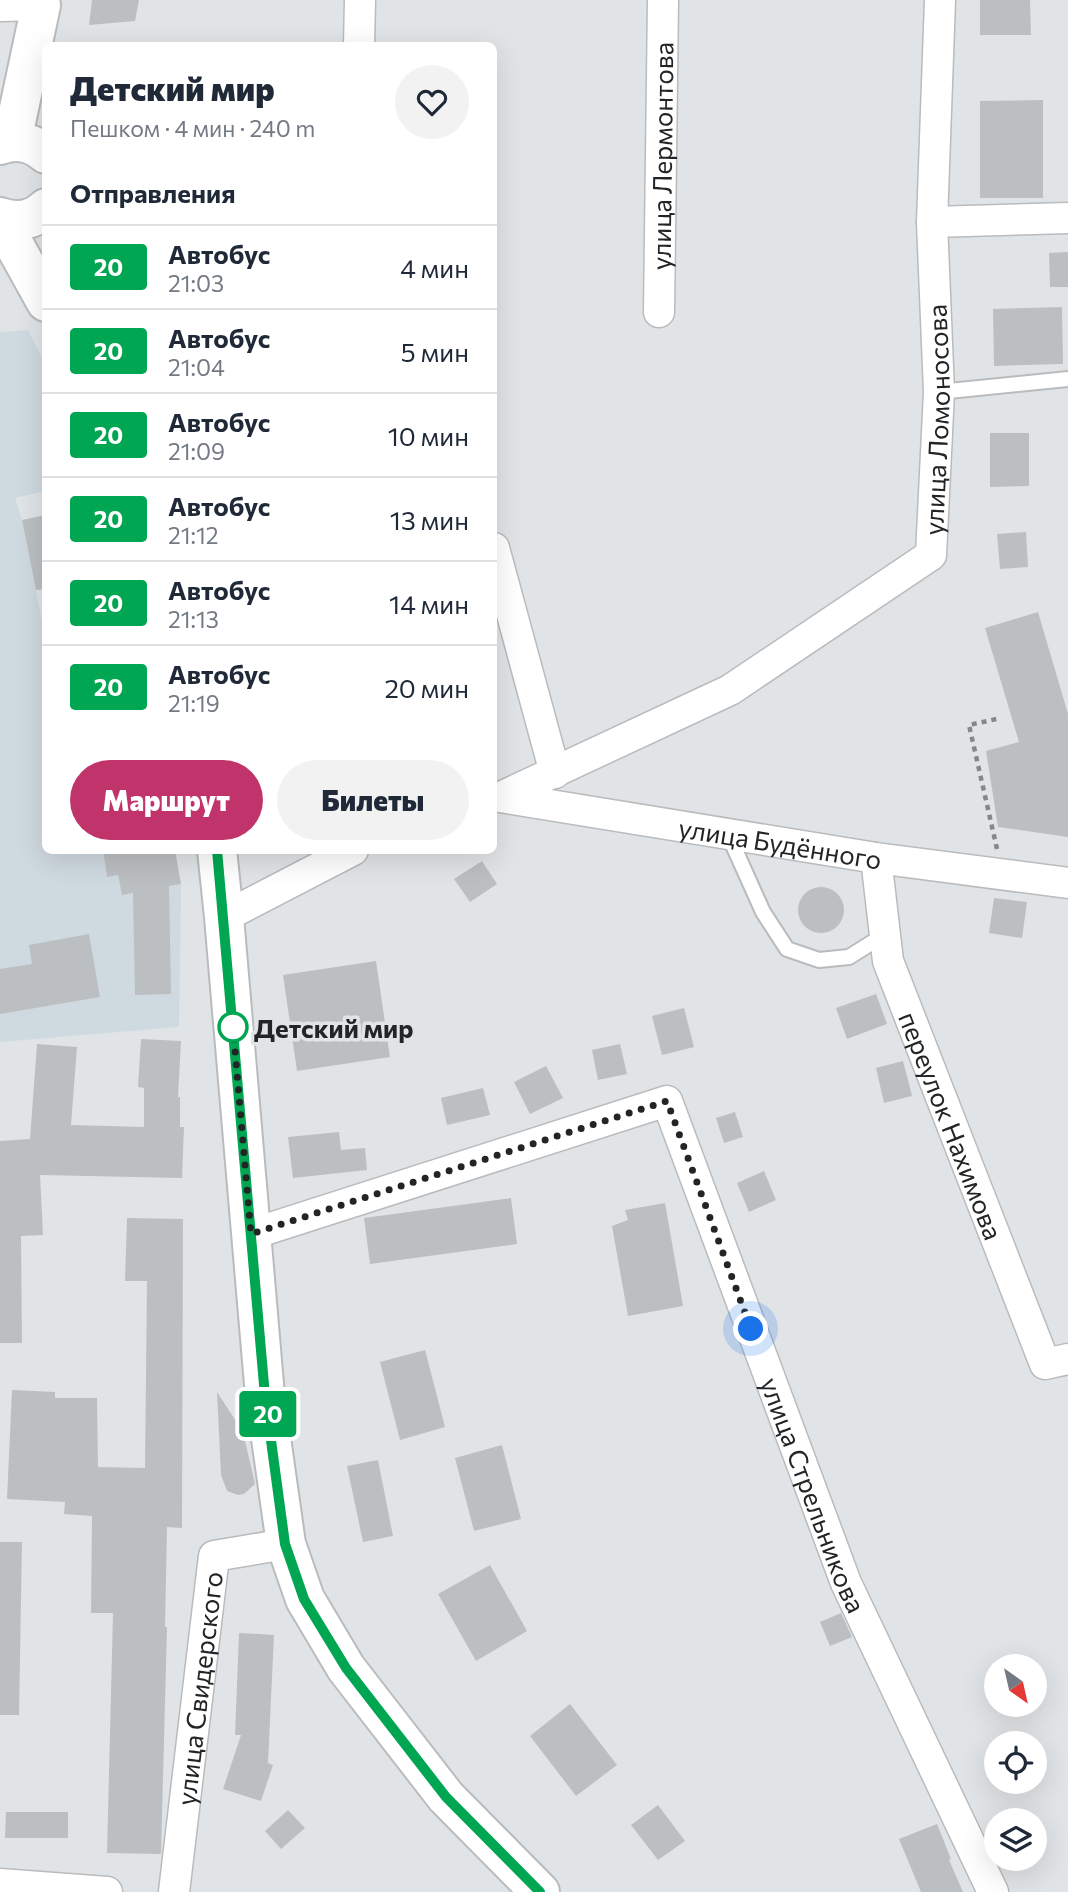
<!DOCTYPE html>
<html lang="ru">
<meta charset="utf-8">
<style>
:root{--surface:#fff;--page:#f2f2f3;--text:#1f2937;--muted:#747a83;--line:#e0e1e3;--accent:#c0346b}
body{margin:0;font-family:Commissioner,sans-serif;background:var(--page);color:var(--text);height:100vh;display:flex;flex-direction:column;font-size:26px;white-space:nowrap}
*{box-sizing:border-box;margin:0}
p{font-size:23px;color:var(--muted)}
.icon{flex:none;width:38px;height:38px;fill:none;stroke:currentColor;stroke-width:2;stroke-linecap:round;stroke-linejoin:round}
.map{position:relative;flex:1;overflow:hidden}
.drawer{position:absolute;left:42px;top:42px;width:455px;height:812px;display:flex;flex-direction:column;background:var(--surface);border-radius:10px;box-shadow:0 7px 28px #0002}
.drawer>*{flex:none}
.badge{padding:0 14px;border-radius:5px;font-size:24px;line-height:46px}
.needle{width:46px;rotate:146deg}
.buttons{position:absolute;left:984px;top:1654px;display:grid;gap:14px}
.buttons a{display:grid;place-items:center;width:63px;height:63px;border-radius:50%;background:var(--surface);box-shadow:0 7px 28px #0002;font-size:35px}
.you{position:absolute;width:35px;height:35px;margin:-18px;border:5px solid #fff;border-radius:50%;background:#1a73e8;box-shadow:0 0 0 10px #1a73e833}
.map>.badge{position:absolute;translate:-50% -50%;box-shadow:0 0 0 4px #fff}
h2{padding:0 28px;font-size:26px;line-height:63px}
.round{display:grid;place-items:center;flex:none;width:74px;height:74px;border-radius:37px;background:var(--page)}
.overview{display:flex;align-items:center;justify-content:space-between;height:119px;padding:0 28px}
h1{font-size:33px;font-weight:800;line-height:52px}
.button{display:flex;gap:14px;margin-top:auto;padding:14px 28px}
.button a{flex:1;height:80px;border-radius:42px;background:var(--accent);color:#fff;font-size:28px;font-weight:800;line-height:80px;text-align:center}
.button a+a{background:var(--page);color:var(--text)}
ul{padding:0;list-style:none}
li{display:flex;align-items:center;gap:21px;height:84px;padding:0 28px;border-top:2px solid var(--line)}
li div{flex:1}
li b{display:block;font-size:26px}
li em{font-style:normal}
li .badge{min-width:77px;font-weight:700;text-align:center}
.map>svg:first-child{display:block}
</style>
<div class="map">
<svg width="1068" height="1892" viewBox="0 0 1068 1892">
<rect width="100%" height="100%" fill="#e1e4e6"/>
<path fill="#cfd9e0" d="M 28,330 L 45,364 L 45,491 L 15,498 L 22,520 L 45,636 L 46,850 L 103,851 L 107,877 L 118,875 L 122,895 L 181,884 L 179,1027 L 0,1042 L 0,332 Z"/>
<g fill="#bcbfc1">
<path d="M 92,0 L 139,0 L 135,21 L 89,25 Z"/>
<path d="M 980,0 L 1030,0 L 1031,35 L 980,35 Z"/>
<path d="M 1043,100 L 1043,198 L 980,198 L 980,101 Z"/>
<path d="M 1068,252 L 1068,287 L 1050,287 L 1049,253 Z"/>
<path d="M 1062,307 L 1063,364 L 994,366 L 993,309 Z"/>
<path d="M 990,433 L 1029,433 L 1029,486 L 990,487 Z"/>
<path d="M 46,515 L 46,589 L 36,590 L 22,520 Z"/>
<path d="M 1026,532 L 1028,567 L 1000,569 L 997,534 Z"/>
<path d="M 1038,612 L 1068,714 L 1068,837 L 998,827 L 986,751 L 1019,742 L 985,628 Z"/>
<path d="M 103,850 L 175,850 L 181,884 L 169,886 L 171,994 L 135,995 L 133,893 L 122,895 L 118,875 L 107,877 Z"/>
<path d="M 482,861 L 497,884 L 470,902 L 454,879 Z"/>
<circle cx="821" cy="910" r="23"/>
<path d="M 994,898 L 1027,902 L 1022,938 L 989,933 Z"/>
<path d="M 89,934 L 100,997 L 0,1014 L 0,969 L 32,964 L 29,945 Z"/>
<path d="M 376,961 L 390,1057 L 297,1071 L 283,975 Z"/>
<path d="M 876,994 L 887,1024 L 847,1039 L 836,1008 Z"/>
<path d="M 684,1008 L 694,1047 L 662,1055 L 652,1016 Z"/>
<path d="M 141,1039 L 181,1041 L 178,1097 L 180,1097 L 180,1127 L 184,1127 L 182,1178 L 40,1175 L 43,1235 L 21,1236 L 22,1343 L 0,1343 L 0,1141 L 30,1139 L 37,1044 L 77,1047 L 71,1125 L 144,1127 L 144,1088 L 138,1087 Z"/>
<path d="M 620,1044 L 627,1074 L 598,1080 L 592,1050 Z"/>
<path d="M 903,1061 L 912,1096 L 884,1103 L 876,1068 Z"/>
<path d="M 546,1066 L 563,1098 L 530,1114 L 514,1082 Z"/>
<path d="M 483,1088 L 490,1115 L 447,1125 L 441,1098 Z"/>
<path d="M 735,1112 L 743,1137 L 724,1143 L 716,1118 Z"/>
<path d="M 339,1132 L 341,1150 L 365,1148 L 367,1170 L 293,1178 L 288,1137 Z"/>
<path d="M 764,1171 L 776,1200 L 749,1212 L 737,1183 Z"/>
<path d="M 511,1198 L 517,1244 L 370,1264 L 364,1218 Z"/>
<path d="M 665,1203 L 683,1306 L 628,1316 L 612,1226 L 628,1220 L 625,1210 Z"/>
<path d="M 127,1218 L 183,1219 L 182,1528 L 167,1527 L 165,1627 L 167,1627 L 161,1854 L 107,1853 L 113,1613 L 91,1613 L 92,1516 L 64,1514 L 65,1502 L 7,1499 L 12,1390 L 55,1392 L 55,1398 L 97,1398 L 98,1467 L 145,1468 L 147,1281 L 125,1281 Z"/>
<path d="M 425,1350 L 445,1427 L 400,1440 L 380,1362 Z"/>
<path d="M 217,1392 L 243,1432 L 255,1484 L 244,1494 L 238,1495 L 227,1491 L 221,1475 Z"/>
<path d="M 502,1445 L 521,1519 L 474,1531 L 455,1458 Z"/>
<path d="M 378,1460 L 393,1536 L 363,1542 L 347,1466 Z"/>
<path d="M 0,1542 L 22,1542 L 19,1715 L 0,1715 Z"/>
<path d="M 490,1565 L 527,1631 L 476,1661 L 438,1594 Z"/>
<path d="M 841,1613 L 852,1637 L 830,1646 L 820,1622 Z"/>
<path d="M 239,1633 L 274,1635 L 268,1763 L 273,1765 L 261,1801 L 223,1789 L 241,1735 L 235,1735 Z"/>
<path d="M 570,1704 L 617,1765 L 576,1796 L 530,1736 Z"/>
<path d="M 658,1805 L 685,1841 L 658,1860 L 631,1825 Z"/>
<path d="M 288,1810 L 305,1828 L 281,1849 L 265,1831 Z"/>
<path d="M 6,1812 L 68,1812 L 68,1838 L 5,1838 Z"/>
<path d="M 937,1824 L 951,1859 L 949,1860 L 963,1892 L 921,1892 L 899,1839 Z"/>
</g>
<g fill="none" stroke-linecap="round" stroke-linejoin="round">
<defs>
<g id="lane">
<path d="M 939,392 L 1068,379"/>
<path d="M 728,834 L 763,912 L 787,949 L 819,960 L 849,957 L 884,935"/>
</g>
<g id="street">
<path d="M 0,6 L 41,5"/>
<path d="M 359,46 L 360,0"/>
<path d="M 932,222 L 1068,218"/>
<path id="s1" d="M 659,312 L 663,0"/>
<path d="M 494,548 L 555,773"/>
<path id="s2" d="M 503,796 L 730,690 L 931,555 L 939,392 L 932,222 L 940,0"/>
<path id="s3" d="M 500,797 L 876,858 L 1068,883"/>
<path id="s4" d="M 876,858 L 888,961 L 1045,1364 L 1068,1359"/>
<path d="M 224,917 L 353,850"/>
<path id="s5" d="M 252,1234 L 667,1101 L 846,1583 L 993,1892"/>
<path d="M 0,1884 L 107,1892"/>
<path id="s6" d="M 174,1892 L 214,1556 L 286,1544"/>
</g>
<g id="secondary">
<path d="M 12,141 L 41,5"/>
<path d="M 0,145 C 17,139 32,142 46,154"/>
<path d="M 0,217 C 17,223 33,221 46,208"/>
<path d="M 0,219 L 46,302"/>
<path d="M 217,850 L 224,917 L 265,1396 L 286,1544 L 305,1599 L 346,1668 L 446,1797 L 540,1892"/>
</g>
</defs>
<use href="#lane" stroke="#b9bbbd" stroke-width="18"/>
<use href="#street" stroke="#b9bbbd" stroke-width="33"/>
<use href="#secondary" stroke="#b9bbbd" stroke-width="42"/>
<path stroke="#858788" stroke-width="4.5" stroke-dasharray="5 5" stroke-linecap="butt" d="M 997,849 L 969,725 L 1001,718"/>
<use href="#lane" stroke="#fff" stroke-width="14"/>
<use href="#street" stroke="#fff" stroke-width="30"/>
<use href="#secondary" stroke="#fff" stroke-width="38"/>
</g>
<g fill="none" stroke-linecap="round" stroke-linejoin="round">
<defs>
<path id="line" d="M 217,850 L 265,1396 L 285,1544 L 304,1599 L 346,1668 L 446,1797 L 540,1892"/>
</defs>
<use href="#line" stroke="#fff" stroke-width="16"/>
<use href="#line" stroke="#00a651" stroke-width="10"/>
<path stroke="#232425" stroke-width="7" stroke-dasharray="0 12.6" d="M 233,1027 L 251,1234 L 667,1101 L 751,1329"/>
</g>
<circle fill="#fff" stroke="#00a651" stroke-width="3.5" cx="233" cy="1027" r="14"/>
<g text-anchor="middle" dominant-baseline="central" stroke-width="7" stroke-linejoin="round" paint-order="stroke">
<g font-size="26" fill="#232425" stroke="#e1e4e6">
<text stroke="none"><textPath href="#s1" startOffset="156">улица Лермонтова</textPath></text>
<text stroke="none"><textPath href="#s2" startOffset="628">улица Ломоносова</textPath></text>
<text stroke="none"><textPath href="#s3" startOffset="284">улица Будённого</textPath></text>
<text stroke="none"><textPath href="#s4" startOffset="280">переулок Нахимова</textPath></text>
<text stroke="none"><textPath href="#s5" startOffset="856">улица Стрельникова</textPath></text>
<text stroke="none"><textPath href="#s6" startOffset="205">улица Свидерского</textPath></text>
</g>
<g font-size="26" font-weight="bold" fill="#232425" stroke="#e1e4e6" text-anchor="start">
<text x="254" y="1027">Детский мир</text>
</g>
</g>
</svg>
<div class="buttons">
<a><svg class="needle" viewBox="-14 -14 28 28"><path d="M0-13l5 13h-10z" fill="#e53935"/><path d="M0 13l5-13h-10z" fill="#747a83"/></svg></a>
<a><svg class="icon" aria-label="locate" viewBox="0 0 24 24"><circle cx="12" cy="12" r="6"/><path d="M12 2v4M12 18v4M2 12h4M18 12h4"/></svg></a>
<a><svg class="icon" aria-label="layers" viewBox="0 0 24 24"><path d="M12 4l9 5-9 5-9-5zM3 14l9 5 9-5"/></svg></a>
</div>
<div class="you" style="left:751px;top:1329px"></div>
<b class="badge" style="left:268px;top:1414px;background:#00a651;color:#fff">20</b>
<section class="drawer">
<div class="overview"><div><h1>Детский мир</h1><p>Пешком · 4 мин · 240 m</p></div><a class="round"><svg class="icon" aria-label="heart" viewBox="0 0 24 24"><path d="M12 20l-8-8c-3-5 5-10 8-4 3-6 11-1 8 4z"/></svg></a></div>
<h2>Отправления</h2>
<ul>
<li><span class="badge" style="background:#00a651;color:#fff">20</span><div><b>Автобус</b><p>21:03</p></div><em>4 мин</em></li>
<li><span class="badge" style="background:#00a651;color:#fff">20</span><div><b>Автобус</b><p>21:04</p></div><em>5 мин</em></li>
<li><span class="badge" style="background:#00a651;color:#fff">20</span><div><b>Автобус</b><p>21:09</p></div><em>10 мин</em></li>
<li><span class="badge" style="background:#00a651;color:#fff">20</span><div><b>Автобус</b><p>21:12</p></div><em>13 мин</em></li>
<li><span class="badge" style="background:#00a651;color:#fff">20</span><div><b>Автобус</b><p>21:13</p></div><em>14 мин</em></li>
<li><span class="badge" style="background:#00a651;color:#fff">20</span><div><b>Автобус</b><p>21:19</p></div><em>20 мин</em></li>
</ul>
<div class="button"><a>Маршрут</a><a>Билеты</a></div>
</section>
</div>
